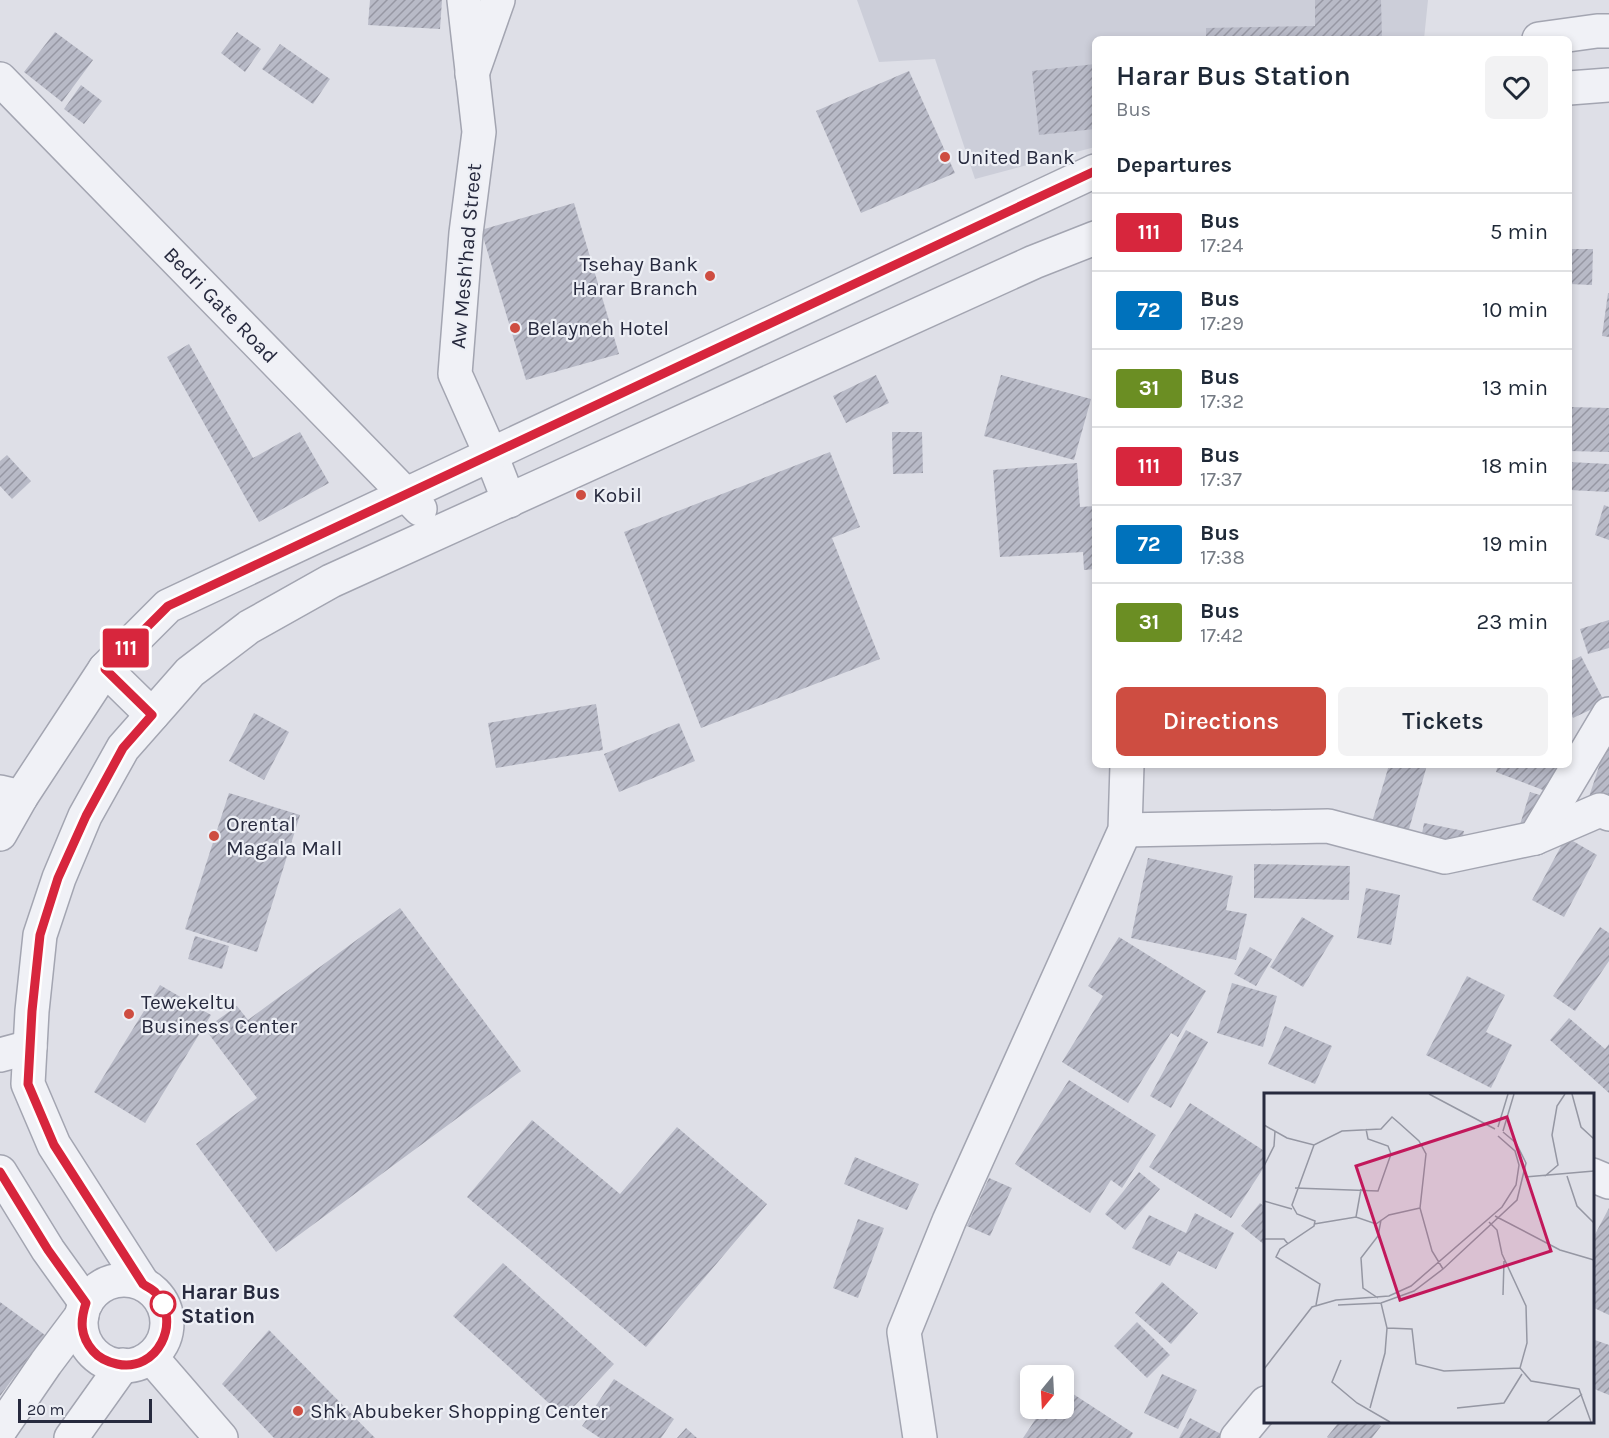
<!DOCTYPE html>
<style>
:root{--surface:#fff;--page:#f2f2f3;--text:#1f2937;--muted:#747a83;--line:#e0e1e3;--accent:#ce4d41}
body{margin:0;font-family:Karla,sans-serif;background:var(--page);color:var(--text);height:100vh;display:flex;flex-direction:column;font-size:22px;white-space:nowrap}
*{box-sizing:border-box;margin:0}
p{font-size:20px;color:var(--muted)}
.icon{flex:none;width:33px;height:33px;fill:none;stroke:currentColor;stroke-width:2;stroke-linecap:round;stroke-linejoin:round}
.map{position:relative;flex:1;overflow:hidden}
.details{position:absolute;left:1092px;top:36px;width:480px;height:732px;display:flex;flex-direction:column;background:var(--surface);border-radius:9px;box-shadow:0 3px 9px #0003}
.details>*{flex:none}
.badge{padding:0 12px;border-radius:4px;font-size:21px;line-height:39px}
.needle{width:39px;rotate:198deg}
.fabs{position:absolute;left:1020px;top:1365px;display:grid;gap:12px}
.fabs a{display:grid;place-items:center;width:54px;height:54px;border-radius:9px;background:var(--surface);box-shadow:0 3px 9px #0003;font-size:30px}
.scale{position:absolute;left:18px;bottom:15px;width:134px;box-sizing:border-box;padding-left:6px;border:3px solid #272a3e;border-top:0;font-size:16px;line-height:21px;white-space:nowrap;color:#272a3e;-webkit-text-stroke:4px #edeff5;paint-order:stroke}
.map>.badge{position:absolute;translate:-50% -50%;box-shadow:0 0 0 3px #fff}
h2{padding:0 24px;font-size:22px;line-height:54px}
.round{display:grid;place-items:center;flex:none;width:63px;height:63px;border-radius:9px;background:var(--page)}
.head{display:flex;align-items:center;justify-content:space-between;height:102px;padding:0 24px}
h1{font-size:28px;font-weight:600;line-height:45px}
.primary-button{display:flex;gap:12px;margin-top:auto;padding:12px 24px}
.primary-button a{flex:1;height:69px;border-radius:9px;background:var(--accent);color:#fff;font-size:24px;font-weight:600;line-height:69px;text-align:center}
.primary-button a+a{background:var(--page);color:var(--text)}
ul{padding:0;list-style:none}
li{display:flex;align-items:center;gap:18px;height:78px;padding:0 24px;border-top:2px solid var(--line)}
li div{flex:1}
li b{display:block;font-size:22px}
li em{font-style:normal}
li .badge{min-width:66px;font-weight:700;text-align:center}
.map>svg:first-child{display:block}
</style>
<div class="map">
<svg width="1609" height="1438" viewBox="0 0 1609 1438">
<defs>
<pattern id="building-hatch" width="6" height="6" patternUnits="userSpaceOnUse" patternTransform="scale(1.5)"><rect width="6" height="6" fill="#b8bac7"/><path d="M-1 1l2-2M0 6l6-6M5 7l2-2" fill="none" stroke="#9697a3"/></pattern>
</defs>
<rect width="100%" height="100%" fill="#dedfe7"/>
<path fill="#ccced9" d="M 857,0 L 1428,0 L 1424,39 L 1095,39 L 1095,147 L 975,179 L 935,59 L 879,62 Z"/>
<g fill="url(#building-hatch)">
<path d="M 370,0 L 442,0 L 440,29 L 368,25 Z"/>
<path d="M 1315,0 L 1381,0 L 1382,39 L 1206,39 L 1206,28 L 1315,26 Z"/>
<path d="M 55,32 L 93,60 L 62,102 L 24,72 Z"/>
<path d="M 237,32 L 261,49 L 245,72 L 221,53 Z"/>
<path d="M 280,44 L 330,79 L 313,104 L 262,69 Z"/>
<path d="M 1095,64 L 1095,129 L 1039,135 L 1032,71 Z"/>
<path d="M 909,71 L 955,173 L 861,213 L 816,111 Z"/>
<path d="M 81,85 L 102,101 L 84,124 L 64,109 Z"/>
<path d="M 574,203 L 619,354 L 526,380 L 481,230 Z"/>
<path d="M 1569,249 L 1593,249 L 1592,285 L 1569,284 Z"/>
<path d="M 1608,293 L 1609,293 L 1609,337 L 1602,336 Z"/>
<path d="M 189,344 L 253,458 L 300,432 L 329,483 L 259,522 L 167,357 Z"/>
<path d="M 876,375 L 889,403 L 846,423 L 833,396 Z"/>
<path d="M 1001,375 L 1091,399 L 1074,460 L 984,436 Z"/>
<path d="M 1569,407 L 1609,408 L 1609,452 L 1569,451 Z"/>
<path d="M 892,432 L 922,432 L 923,473 L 893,474 Z"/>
<path d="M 830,452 L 860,527 L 832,538 L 880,659 L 701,728 L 624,532 Z"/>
<path d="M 7,455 L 31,481 L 12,499 L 0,486 L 0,461 Z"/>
<path d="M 1569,462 L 1609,464 L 1609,492 L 1569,490 Z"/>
<path d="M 1077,463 L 1080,507 L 1095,506 L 1095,569 L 1084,570 L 1083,552 L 1000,557 L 993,470 Z"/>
<path d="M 1604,505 L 1609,507 L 1609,540 L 1595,535 Z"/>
<path d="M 1609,620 L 1609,648 L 1588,654 L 1580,629 Z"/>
<path d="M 1581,656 L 1605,703 L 1573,718 L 1569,710 L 1569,662 Z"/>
<path d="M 596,704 L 603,750 L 496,768 L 488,723 Z"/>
<path d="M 254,713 L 289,732 L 264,780 L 229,761 Z"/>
<path d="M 679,723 L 695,761 L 619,792 L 604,754 Z"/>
<path d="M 1606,745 L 1609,746 L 1609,814 L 1586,806 Z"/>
<path d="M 1389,765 L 1427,765 L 1406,840 L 1370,829 Z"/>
<path d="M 1498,765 L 1568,765 L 1556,795 L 1496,772 Z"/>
<path d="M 1530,792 L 1556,800 L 1515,841 Z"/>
<path d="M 229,793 L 300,815 L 257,952 L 185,929 Z"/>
<path d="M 1424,823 L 1464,831 L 1458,858 L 1419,850 Z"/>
<path d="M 1566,837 L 1597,855 L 1564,917 L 1532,900 Z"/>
<path d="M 1148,858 L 1233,876 L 1226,910 L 1247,914 L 1236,960 L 1131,938 Z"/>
<path d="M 1254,864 L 1350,866 L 1349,900 L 1254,898 Z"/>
<path d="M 1366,888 L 1400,895 L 1391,945 L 1357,938 Z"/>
<path d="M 400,908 L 521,1071 L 276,1252 L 196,1144 L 257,1098 L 205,1029 L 237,1006 L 248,1020 Z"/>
<path d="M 1302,917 L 1334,936 L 1303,987 L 1270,967 Z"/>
<path d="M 1600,927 L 1609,933 L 1609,961 L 1575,1011 L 1553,996 Z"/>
<path d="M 195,936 L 229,946 L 222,969 L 188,959 Z"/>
<path d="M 1119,937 L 1206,991 L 1178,1037 L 1171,1033 L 1128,1103 L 1062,1062 L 1103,996 L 1088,986 Z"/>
<path d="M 1250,947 L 1272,959 L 1256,986 L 1234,974 Z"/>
<path d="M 1467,976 L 1505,995 L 1486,1032 L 1512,1045 L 1491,1088 L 1426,1055 Z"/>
<path d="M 1232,983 L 1277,996 L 1263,1047 L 1217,1033 Z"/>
<path d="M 160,985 L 211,1015 L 145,1123 L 94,1092 Z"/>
<path d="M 1569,1018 L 1605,1049 L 1609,1044 L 1609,1093 L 1550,1040 Z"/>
<path d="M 1285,1026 L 1332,1046 L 1315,1084 L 1268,1064 Z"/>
<path d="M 1186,1030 L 1208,1042 L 1171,1108 L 1150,1096 Z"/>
<path d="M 1069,1080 L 1156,1135 L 1122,1188 L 1111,1180 L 1090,1213 L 1015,1164 Z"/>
<path d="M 1190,1103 L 1266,1152 L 1266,1164 L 1231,1218 L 1149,1167 Z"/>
<path d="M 532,1120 L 620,1194 L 677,1127 L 767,1204 L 646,1347 L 467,1197 Z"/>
<path d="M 855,1157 L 919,1184 L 907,1210 L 844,1184 Z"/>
<path d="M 1139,1172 L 1160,1189 L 1125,1230 L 1105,1214 Z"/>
<path d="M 989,1178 L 1012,1188 L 990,1236 L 967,1226 Z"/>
<path d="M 1260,1203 L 1266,1208 L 1266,1246 L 1241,1226 Z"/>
<path d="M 1609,1208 L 1609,1315 L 1592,1307 L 1592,1240 Z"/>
<path d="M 1195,1213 L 1234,1233 L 1216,1269 L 1178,1251 L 1170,1266 L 1132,1248 L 1149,1215 L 1186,1233 Z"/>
<path d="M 858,1219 L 884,1228 L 858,1298 L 833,1288 Z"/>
<path d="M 503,1263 L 614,1364 L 564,1417 L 453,1316 Z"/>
<path d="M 1162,1282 L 1198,1313 L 1171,1344 L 1135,1313 Z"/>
<path d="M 0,1302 L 45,1335 L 0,1396 Z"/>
<path d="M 1137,1322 L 1170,1355 L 1147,1378 L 1114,1346 Z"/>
<path d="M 269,1330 L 375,1438 L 274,1438 L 222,1384 Z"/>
<path d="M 1592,1339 L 1609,1345 L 1609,1395 L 1592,1388 Z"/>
<path d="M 1162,1374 L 1197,1390 L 1178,1429 L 1144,1413 Z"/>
<path d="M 614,1379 L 674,1419 L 661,1438 L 600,1438 L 582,1426 Z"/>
<path d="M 1064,1388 L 1133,1433 L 1130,1438 L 1023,1438 L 1043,1408 L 1064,1408 Z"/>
<path d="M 1190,1418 L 1229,1438 L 1179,1438 Z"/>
<path d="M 1339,1422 L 1375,1422 L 1381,1426 L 1372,1438 L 1328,1438 L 1327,1437 Z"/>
<path d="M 686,1428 L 697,1438 L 677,1438 Z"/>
</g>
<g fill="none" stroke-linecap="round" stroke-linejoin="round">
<defs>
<g id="minor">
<path d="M 472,74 L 498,0"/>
<path d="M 0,792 L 21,797"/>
<path d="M 1125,830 L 1328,826 L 1445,857 L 1535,838 L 1600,810 L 1609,814"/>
<path d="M 1535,838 L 1609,714"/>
<path d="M 1592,1175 L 1609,1182"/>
<path d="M 920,1438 L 904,1332 L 949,1221 L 1125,830 L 1127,765"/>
<path d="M 1237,1438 L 1266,1403"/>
</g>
<g id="tertiary">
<path d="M 464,0 L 479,132 L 466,233 L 455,374 L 491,455 L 509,501"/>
<path d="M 1539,39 L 1597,31 L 1609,31"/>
<path id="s1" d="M 0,79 L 420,509"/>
<path d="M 1569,88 L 1609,85"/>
<path d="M 105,669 L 152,715"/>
<path d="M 0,834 L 21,797 L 105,669 L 168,606 L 1095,171"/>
<path d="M 0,1055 L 30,1047"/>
<path d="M 0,1172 L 48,1250 L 86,1303"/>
<circle cx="124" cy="1323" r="43"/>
<path d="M 143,1284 L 54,1145 L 28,1084 L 32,1011 L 40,935 L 59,878 L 85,816 L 123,748 L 190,672 L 249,627 L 331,581 L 1034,262 L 1095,238"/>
<path d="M 151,1357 L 221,1438"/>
<path d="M 0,1430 L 46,1363 L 82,1315"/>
<path d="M 71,1438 L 123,1365"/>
</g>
</defs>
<use href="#minor" stroke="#a3a5b1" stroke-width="36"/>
<use href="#tertiary" stroke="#a3a5b1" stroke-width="36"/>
<use href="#minor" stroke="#f0f1f6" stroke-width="33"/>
<use href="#tertiary" stroke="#f0f1f6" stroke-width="33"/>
</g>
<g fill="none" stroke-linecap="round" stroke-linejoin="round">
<defs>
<path id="line" d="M 0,1172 L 48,1250 L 86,1303 C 80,1321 80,1336 93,1351 C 99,1358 108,1362 117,1364 C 157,1373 183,1322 155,1292 C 152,1289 147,1287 143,1284 L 54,1145 L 28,1084 L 32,1011 L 40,935 L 58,878 L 86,816 L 123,748 L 152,715 L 105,669 L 168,606 L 1095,171"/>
</defs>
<use href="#line" stroke="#fff" stroke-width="14"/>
<use href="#line" stroke="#d7263d" stroke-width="9"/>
</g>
<g fill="#ce4d41" stroke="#edeff5" stroke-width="2">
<circle cx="945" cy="157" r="6"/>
<circle cx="710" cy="276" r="6"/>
<circle cx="515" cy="328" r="6"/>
<circle cx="581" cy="495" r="6"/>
<circle cx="214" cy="836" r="6"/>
<circle cx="129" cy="1014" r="6"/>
<circle cx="298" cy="1411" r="6"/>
</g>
<circle fill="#fff" stroke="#d7263d" stroke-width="3" cx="163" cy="1304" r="12"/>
<g text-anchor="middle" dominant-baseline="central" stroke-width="4.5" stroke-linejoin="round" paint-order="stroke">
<g font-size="21" fill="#272a3e" stroke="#edeff5" text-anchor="start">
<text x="957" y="157">United Bank</text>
<text x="698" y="264" text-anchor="end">Tsehay Bank<tspan x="698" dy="24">Harar Branch</tspan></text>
<text x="527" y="328">Belayneh Hotel</text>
<text x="593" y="495">Kobil</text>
<text x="226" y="824">Orental<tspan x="226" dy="24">Magala Mall</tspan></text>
<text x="141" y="1002">Tewekeltu<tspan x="141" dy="24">Business Center</tspan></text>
<text x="310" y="1411">Shk Abubeker Shopping Center</text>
</g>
<g font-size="21" fill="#272a3e" stroke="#edeff5">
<text transform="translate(466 256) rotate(-85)">Aw Mesh'had Street</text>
<text stroke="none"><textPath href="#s1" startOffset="316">Bedri Gate Road</textPath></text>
</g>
<g font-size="21" font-weight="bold" fill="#272a3e" stroke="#edeff5" text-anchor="start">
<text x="181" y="1292">Harar Bus<tspan x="181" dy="24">Station</tspan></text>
</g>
</g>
<g transform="translate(1264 1093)">
<rect width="330" height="330" fill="#dedfe7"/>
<path fill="none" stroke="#9597a3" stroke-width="1.5" d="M 165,1 L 231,36M 308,1 L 317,34 L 330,46M 0,32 L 23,45 L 50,52 L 78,38 L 117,36 L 128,24 L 135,30 L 155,48 L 162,61 L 156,115 L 168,158 L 179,176M 234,34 L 244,1M 239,38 L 250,1M 50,52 L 28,112 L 33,121 L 51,128 L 50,133 L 16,156 L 12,164 L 56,191 L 52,212M 0,73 L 10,53 L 11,38M 281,83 L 294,72 L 288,42 L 293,13 L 301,1M 303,83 L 313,113 L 330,130M 261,84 L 330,78M 31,95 L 114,98 L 127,61 L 124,53 L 104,46 L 102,36M 0,108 L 28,116M 231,123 L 296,157 L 330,167M 92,124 L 97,96M 225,129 L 233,137 L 238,161 L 262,213 L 263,250 L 256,275M 50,131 L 92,124 L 112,131 L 125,122 L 156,115M 0,146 L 20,146 L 24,151M 239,202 L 240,168M 114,205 L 99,195 L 97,165 L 114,143 L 117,127M 74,212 L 117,210 L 150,198 L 179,176 L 253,107 L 262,70 L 252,50 L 239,39M 123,235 L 148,236 L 152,271 L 180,278 L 256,275M 77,267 L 68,289 L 93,310 L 126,329M 256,275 L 267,288 L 315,296 L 327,329M 0,276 L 48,214 L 72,207 L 125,203 L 147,193 L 238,114 L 252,92 L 255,72 L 251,58 L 234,43M 106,315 L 121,260 L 123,235 L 117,210M 193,315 L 240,310 L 258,281M 283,329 L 318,301"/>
<path fill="#c2185b" fill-opacity="0.15" stroke="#c2185b" stroke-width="3" d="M 243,24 L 287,158 L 136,207 L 92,73 Z"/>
<rect width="330" height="330" fill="none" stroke="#272a3e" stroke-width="3"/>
</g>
</svg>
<div class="fabs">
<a><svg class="needle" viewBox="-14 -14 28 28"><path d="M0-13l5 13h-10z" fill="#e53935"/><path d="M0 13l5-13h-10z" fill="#747a83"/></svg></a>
</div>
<div class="scale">20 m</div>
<b class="badge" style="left:126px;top:648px;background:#d7263d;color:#fff">111</b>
<section class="details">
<div class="head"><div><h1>Harar Bus Station</h1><p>Bus</p></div><a class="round"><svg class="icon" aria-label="heart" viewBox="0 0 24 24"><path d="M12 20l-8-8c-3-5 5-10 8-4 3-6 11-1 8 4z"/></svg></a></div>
<h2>Departures</h2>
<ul>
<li><span class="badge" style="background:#d7263d;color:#fff">111</span><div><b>Bus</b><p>17:24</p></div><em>5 min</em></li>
<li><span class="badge" style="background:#0072bc;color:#fff">72</span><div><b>Bus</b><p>17:29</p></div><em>10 min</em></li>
<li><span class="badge" style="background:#6b8e23;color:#fff">31</span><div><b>Bus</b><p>17:32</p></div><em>13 min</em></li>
<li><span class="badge" style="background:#d7263d;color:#fff">111</span><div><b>Bus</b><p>17:37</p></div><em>18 min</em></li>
<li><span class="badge" style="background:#0072bc;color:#fff">72</span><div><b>Bus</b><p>17:38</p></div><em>19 min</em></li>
<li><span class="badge" style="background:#6b8e23;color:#fff">31</span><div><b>Bus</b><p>17:42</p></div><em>23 min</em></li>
</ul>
<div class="primary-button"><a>Directions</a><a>Tickets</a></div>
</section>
</div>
